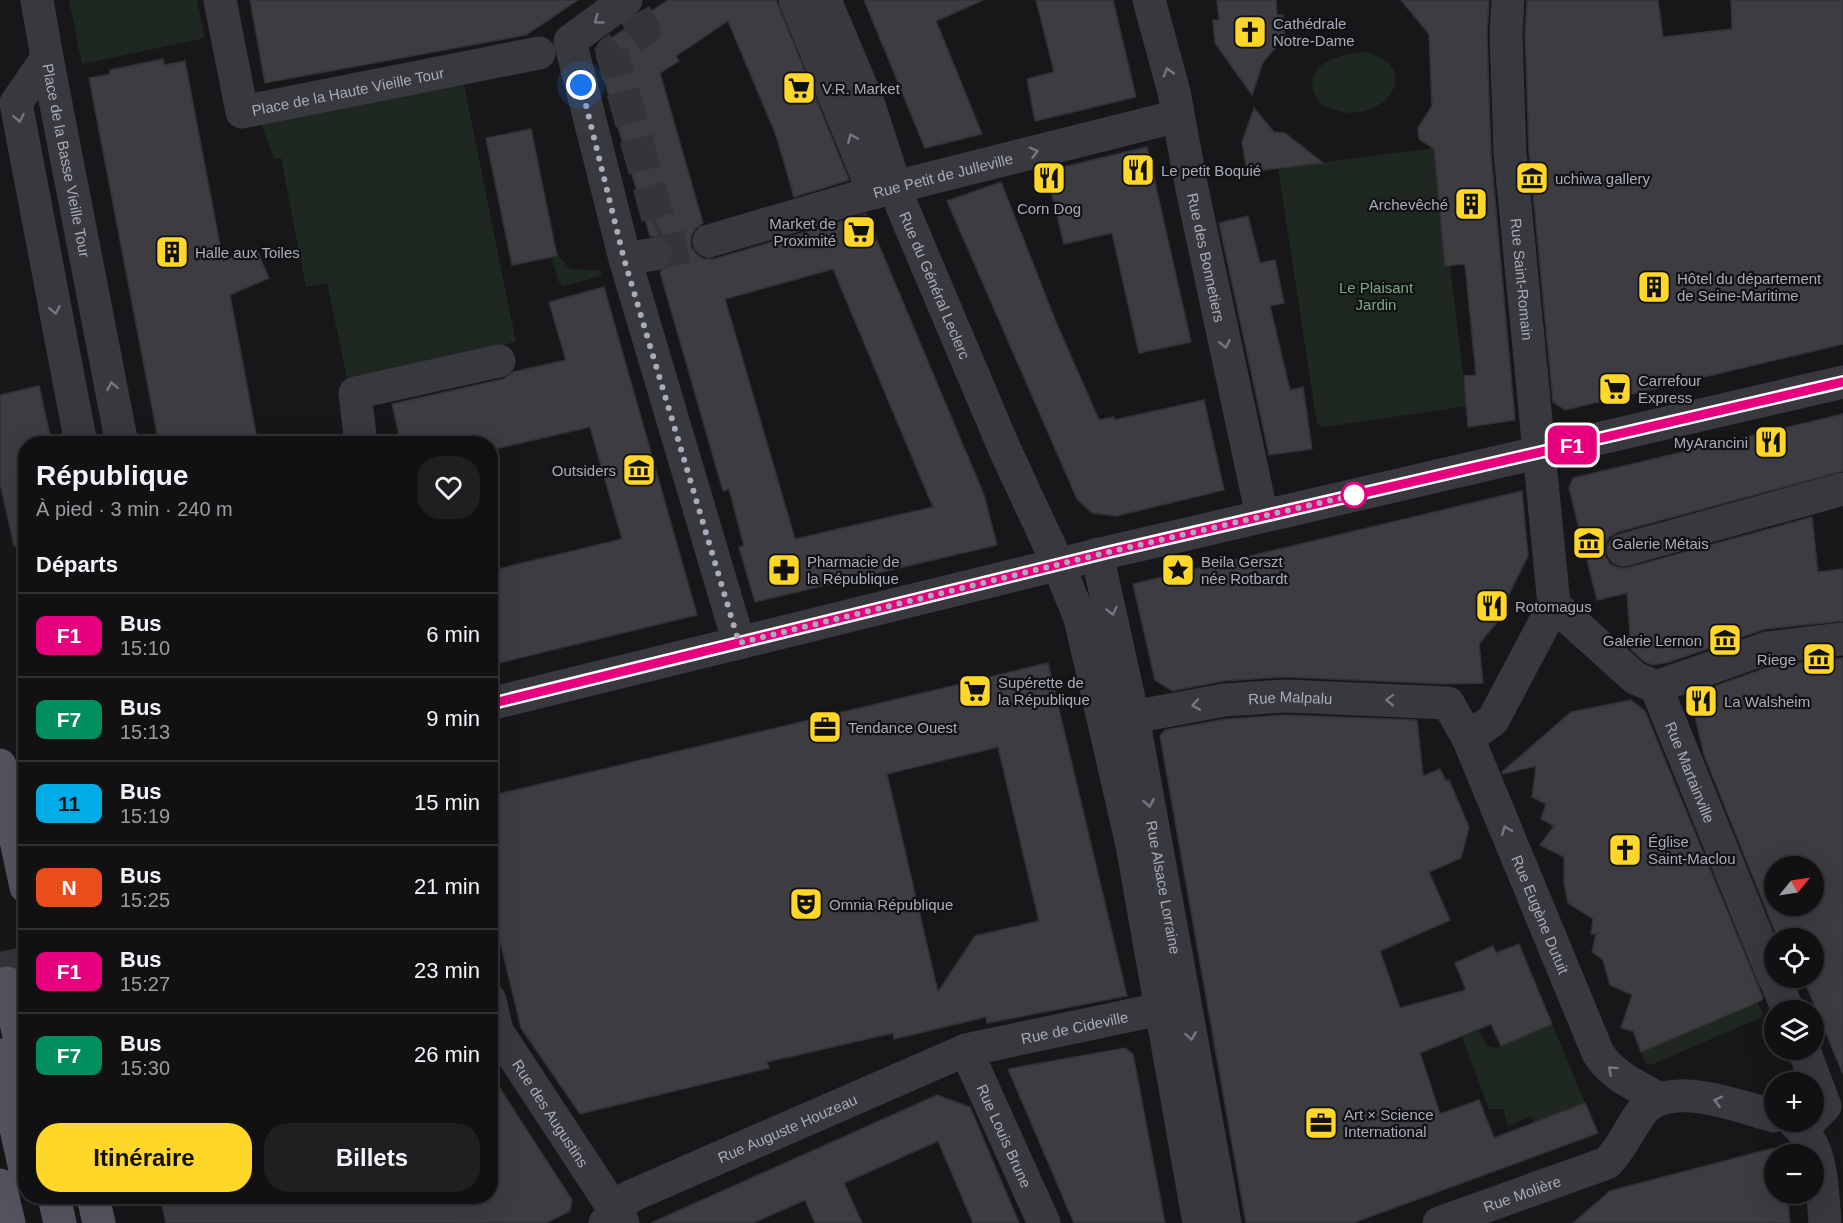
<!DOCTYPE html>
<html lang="fr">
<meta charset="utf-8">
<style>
:root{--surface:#111113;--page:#1e1f21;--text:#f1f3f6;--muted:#9c9da0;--line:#303133;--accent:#ffd729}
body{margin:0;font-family:Helvetica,sans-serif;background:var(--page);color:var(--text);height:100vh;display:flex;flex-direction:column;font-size:22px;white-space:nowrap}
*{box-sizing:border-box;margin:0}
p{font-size:20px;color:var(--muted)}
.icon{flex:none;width:33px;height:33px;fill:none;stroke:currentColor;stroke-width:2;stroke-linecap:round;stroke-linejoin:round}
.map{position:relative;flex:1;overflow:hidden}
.panel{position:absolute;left:18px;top:436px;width:480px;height:768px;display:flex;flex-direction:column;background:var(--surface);border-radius:24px;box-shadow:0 6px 24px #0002,0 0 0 2px var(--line)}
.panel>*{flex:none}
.badge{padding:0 12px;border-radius:9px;font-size:21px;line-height:39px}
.needle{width:39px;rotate:60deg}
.tools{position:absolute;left:1764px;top:856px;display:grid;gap:12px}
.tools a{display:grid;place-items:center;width:60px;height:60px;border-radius:50%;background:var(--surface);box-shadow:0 6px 24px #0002,0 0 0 2px var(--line);font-size:30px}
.you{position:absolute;width:30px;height:30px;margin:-15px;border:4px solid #fff;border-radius:50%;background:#1a73e8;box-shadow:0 0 0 9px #1a73e833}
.map>.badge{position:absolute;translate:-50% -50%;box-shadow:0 0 0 3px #fff}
h2{padding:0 18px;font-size:22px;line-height:54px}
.round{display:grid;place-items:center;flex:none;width:63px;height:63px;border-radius:24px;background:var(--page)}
.overview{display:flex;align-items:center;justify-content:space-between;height:102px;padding:0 18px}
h1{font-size:28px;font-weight:700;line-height:45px}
.button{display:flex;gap:12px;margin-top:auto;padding:12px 18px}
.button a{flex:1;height:69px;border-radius:24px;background:var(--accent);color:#111;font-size:24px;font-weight:700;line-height:69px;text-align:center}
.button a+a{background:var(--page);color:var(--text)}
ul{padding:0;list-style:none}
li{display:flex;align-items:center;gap:18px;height:84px;padding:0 18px;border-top:2px solid var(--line)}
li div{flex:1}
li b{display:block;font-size:22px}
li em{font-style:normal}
li .badge{min-width:66px;font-weight:700;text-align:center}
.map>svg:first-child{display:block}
</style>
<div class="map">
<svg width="1843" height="1223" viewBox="0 0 1843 1223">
<rect width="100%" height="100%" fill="#171719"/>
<g fill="#1e2821">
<path d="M 69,0 L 197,0 L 205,38 L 82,64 Z"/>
<path d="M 1365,52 C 1430,68 1379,132 1327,107 C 1320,104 1315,97 1313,90 C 1307,60 1344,54 1365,52 Z"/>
<path d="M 462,75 L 516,342 L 347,378 L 327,283 L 306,287 L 281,158 L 274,159 L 257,113 Z"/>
<path d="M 1434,148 L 1445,260 L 1450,266 L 1467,406 L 1324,427 L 1317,424 L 1278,168 Z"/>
<path d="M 556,250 L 560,258 L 570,269 L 600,271 L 602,276 L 563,286 L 559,282 L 549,251 Z"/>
<path d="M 1758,1003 L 1764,1016 L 1653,1064 L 1646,1064 L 1639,1048 L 1644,1051 Z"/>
<path d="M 1552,1024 L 1585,1103 L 1534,1123 L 1531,1116 L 1508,1126 L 1503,1109 L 1489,1109 L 1462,1037 L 1479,1031 L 1487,1046 L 1496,1048 Z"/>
</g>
<g fill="#3c3c41" stroke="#323135" stroke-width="1.5" fill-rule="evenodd">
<path d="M 250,0 L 578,0 L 526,35 L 265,83 Z"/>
<path d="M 668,0 L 776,0 L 849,180 L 794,197 L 776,135 L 728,21 L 676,56 L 679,61 L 660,73 L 703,223 L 696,228 L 691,236 L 691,247 L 697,255 L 704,259 L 714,259 L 866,214 L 984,495 L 997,545 L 755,602 L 739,547 L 744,546 L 729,489 L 723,491 L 660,272 L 672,261 L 673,250 L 669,242 L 662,237 L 650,236 L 595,49 ZM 833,269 L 933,507 L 795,539 L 725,299 Z"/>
<path d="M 864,0 L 983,0 L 936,21 L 982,134 L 925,148 Z"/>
<path d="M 1036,0 L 1113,0 L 1136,97 L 1035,121 L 1027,79 L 1054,72 Z"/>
<path d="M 1217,0 L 1276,0 L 1277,15 L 1283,15 L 1285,37 L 1263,62 L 1252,95 L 1215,43 L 1213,20 L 1219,20 Z"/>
<path d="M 1401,0 L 1489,0 L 1487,34 L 1491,154 L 1515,420 L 1468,427 L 1464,376 L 1476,375 L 1465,264 L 1445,266 L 1434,149 L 1419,139 L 1418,128 L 1432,106 L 1429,34 Z"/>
<path d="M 1527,0 L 1658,0 L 1663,37 L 1732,29 L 1731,0 L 1843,0 L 1843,344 L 1565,410 L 1553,402 L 1529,152 L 1525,33 Z"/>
<path d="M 163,59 L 164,65 L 185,61 L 223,261 L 256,248 L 269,278 L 230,295 L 258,444 L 159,444 L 89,78 L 110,74 L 110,70 Z"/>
<path d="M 1254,108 L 1274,132 L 1285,133 L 1323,163 L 1247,172 L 1242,142 Z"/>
<path d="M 531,129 L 557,256 L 512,265 L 486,138 Z"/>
<path d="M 1147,147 L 1191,342 L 1139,353 L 1112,233 L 1064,244 L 1046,171 Z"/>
<path d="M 1001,182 L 1056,322 L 1099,420 L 1114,417 L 1114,420 L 1204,400 L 1224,490 L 1116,516 L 1092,513 L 1077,499 L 947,201 Z"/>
<path d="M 1248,216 L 1260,263 L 1275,260 L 1284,303 L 1270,306 L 1290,390 L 1303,387 L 1312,449 L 1269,455 L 1219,223 Z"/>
<path d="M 604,287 L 697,615 L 490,665 L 490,571 L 622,539 L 590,427 L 490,450 L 490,444 L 401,444 L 392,404 L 503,379 L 513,372 L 566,360 L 549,302 Z"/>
<path d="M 39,386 L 52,444 L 26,444 L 26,545 L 14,546 L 0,483 L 0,395 Z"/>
<path d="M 1843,414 L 1843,471 L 1618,532 L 1609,537 L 1605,546 L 1605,556 L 1610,564 L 1619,568 L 1627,568 L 1812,517 L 1818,572 L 1843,569 L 1843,621 L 1765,629 L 1669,662 L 1653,665 L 1645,662 L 1631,650 L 1627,593 L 1597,600 L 1569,488 L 1573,478 Z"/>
<path d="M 1522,491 L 1528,556 L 1506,600 L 1506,611 L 1479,644 L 1483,683 L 1445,684 L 1285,677 L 1223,681 L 1172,691 L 1155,680 L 1133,584 Z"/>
<path d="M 1843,658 L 1843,1074 L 1803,978 L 1814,978 L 1814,939 L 1787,939 L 1784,931 L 1782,939 L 1778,939 L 1704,755 L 1690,695 L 1771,666 ZM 1774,867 L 1814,867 L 1814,906 L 1774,906 Z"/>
<path d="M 1048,663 L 1127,996 L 987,1023 L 986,1017 L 894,1039 L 893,1033 L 767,1062 L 769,1068 L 580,1114 L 521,1028 L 490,900 L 490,796 ZM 998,747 L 1039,921 L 975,936 L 938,992 L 887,774 Z"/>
<path d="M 1631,700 L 1645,711 L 1763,998 L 1761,1001 L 1641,1052 L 1633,1031 L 1621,1028 L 1632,995 L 1610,985 L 1603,960 L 1592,952 L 1596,934 L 1591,934 L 1593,919 L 1568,903 L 1564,883 L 1564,857 L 1540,845 L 1554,826 L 1541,819 L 1546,804 L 1532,797 L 1536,766 L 1503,774 L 1502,772 L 1571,712 Z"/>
<path d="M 1286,715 L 1417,720 L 1423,776 L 1440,769 L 1446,781 L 1449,780 L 1469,827 L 1461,858 L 1429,872 L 1450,920 L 1380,951 L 1400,1008 L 1466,990 L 1455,963 L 1493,946 L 1496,953 L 1519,944 L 1552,1024 L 1501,1046 L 1491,1024 L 1420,1053 L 1440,1114 L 1479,1100 L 1494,1138 L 1585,1103 L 1598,1133 L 1353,1223 L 1246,1223 L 1160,736 L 1165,730 L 1226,719 Z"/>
<path d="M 1125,1048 L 1133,1054 L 1165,1223 L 1074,1223 L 1008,1069 Z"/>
<path d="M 490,1073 L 572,1200 L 570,1211 L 546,1223 L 166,1223 L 160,1197 L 490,1197 Z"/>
<path d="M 937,1095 L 970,1107 L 1019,1223 L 973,1223 L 938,1141 L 844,1183 L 862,1223 L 815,1223 L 805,1200 L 753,1223 L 651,1223 Z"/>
<path d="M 1774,1148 L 1774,1194 L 1787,1194 L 1790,1223 L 1573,1223 L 1610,1191 Z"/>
</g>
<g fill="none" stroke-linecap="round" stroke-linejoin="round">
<g stroke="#343539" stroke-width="33" stroke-dasharray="33 16" stroke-linecap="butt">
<path d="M 635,14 L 644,30 L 612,52 L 662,233 L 658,235"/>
<path d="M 655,254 L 709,241"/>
</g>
<path stroke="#343539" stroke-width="33" stroke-dasharray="33 16" stroke-linecap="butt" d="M 0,952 L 7,983"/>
<g stroke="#38383f" stroke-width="33">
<path d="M 37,0 L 47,58"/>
<path id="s1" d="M 220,0 L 242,112 L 539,53"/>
<path d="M 626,0 L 570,41 L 625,259 L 739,643"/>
<path d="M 795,0 L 874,193"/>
<path id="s2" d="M 825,0 L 869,105 L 901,204 L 1005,450 L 1058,564 L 1080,618 L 1132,845 L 1199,1223"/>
<path id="s3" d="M 1149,0 L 1174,92 L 1191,184 L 1262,516"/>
<path id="s4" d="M 1508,0 L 1506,33 L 1510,153 L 1554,605 L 1635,678 L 1656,687 L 1774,978"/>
<path id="s5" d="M 709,241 L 879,191 L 1178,116"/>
<path d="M 625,259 L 655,254"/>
<path id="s6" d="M 81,444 L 16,103 L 47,58 L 122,444"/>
<path d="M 361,444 L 355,393 L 499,361"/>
<path d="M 1623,550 L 1843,489"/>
<path id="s7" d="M 1097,554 L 1133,717 L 1225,1223"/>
<path d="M 1656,687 L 1767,648 L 1843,639"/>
<path d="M 490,704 L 1109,552 L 1843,382"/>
<path id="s8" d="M 1133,717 L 1224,700 L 1286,696 L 1448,703 L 1468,738 L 1598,1053 C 1613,1077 1636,1085 1660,1099"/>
<path d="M 1468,738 L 1493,720 L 1554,605"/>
<path d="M 1775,978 L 1788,1011"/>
<path id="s9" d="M 490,1000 L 497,1031 L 623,1223"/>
<path id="s10" d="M 966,1050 L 1044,1223"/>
<path d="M 1804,1050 L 1825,1106 L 1814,1117"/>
<path d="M 1794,1122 C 1824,1147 1822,1187 1825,1223"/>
<path id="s11" d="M 605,1223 L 629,1197 L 966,1050 L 1184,1004"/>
<path id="s12" d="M 1439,1223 L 1607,1163 C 1624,1145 1628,1131 1641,1113 C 1668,1077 1739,1107 1774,1116"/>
</g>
<g stroke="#53545e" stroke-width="33">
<path d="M 0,765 L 26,887"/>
<path d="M 7,983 L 26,1067"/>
<path d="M 0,1055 L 26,1174"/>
<path d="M 0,1185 L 9,1223"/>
<path d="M 54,1197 L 60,1223"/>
<path d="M 93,1197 L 99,1223"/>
</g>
</g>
<defs><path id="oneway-chevron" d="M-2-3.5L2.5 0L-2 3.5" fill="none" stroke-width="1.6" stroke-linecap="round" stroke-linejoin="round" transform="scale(1.5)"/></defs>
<g stroke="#767783">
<use href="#oneway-chevron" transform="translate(598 20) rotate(144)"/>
<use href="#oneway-chevron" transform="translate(1168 72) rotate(-106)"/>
<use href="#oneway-chevron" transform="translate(19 118) rotate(79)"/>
<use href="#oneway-chevron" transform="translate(852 138) rotate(-112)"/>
<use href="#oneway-chevron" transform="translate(1034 152) rotate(-15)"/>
<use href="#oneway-chevron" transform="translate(55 310) rotate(79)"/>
<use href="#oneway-chevron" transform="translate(1225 344) rotate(78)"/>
<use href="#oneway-chevron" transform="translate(112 386) rotate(-101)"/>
<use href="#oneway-chevron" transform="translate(1112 611) rotate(77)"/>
<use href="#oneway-chevron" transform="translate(1390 700) rotate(-178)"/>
<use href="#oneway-chevron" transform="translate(1196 705) rotate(170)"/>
<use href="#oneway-chevron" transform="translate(1149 803) rotate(80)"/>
<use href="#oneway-chevron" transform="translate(1506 830) rotate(-112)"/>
<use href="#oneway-chevron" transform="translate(1191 1036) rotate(80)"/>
<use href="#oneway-chevron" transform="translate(1612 1070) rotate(-138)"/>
<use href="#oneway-chevron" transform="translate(1718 1101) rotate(-166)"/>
</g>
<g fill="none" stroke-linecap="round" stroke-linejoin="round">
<defs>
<path id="line" d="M 490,704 L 1109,552 L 1843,382"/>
</defs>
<use href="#line" stroke="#fff" stroke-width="14"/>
<use href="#line" stroke="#e6007e" stroke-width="9"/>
<path stroke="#a8abba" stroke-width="6" stroke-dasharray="0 10.8" d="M 581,85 L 624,259 L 739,643 L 1109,552 L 1354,495"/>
</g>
<defs>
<symbol id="church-square" viewBox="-11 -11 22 22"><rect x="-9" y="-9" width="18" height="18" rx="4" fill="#ffd729" stroke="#121214"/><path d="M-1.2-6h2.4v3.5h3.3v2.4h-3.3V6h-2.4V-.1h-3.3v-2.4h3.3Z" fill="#111"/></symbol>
<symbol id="supermarket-square" viewBox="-11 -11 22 22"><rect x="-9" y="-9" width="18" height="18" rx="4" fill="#ffd729" stroke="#121214"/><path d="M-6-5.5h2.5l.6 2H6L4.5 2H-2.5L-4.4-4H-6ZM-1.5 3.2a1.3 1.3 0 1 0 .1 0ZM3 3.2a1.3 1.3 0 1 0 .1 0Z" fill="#111"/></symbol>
<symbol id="restaurant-square" viewBox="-11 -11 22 22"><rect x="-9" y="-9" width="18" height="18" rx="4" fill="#ffd729" stroke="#121214"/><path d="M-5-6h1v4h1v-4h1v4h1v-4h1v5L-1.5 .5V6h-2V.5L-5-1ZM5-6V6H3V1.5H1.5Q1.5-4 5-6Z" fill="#111"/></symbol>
<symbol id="museum-square" viewBox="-11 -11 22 22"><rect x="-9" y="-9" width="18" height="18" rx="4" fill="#ffd729" stroke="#121214"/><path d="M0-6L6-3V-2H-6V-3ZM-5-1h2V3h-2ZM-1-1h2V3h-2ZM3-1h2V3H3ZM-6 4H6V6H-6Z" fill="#111"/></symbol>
<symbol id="building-square" viewBox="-11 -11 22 22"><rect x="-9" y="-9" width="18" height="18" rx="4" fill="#ffd729" stroke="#121214"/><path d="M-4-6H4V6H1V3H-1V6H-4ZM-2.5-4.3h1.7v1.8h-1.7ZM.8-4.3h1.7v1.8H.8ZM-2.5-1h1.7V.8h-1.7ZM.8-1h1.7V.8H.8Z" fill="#111"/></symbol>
<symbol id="pharmacy-square" viewBox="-11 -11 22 22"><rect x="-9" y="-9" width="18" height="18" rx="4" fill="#ffd729" stroke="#121214"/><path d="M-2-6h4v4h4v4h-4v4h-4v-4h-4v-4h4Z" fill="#111"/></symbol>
<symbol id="sight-square" viewBox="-11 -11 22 22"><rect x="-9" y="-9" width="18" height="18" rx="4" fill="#ffd729" stroke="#121214"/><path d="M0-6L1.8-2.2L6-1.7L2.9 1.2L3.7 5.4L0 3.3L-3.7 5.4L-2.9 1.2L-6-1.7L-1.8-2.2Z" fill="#111"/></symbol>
<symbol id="office-square" viewBox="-11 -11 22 22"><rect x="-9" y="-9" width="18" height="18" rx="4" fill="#ffd729" stroke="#121214"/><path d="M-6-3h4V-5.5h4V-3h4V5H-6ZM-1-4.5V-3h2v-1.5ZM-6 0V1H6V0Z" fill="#111"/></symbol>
<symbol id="theatre-square" viewBox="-11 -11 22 22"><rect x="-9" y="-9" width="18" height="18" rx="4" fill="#ffd729" stroke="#121214"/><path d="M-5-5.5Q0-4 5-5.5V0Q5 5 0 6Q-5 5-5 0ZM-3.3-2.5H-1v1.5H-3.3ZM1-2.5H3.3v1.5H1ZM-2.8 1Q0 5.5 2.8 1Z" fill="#111"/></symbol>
</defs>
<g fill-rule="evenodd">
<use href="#church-square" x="1231" y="13" width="38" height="38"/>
<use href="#supermarket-square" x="780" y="69" width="38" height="38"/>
<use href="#restaurant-square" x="1119" y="151" width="38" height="38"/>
<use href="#restaurant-square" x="1030" y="159" width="38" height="38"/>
<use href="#museum-square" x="1513" y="159" width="38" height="38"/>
<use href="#building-square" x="1452" y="185" width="38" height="38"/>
<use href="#supermarket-square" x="840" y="213" width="38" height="38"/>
<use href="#building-square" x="153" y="233" width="38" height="38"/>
<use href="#building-square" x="1635" y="268" width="38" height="38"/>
<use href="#supermarket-square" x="1596" y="370" width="38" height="38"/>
<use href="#restaurant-square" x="1752" y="423" width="38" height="38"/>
<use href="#museum-square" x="620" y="451" width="38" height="38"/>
<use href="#museum-square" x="1570" y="524" width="38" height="38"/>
<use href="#pharmacy-square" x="765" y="551" width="38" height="38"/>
<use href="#sight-square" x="1159" y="551" width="38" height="38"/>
<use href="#restaurant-square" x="1473" y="587" width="38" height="38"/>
<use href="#museum-square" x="1706" y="621" width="38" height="38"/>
<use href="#museum-square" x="1800" y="640" width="38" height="38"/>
<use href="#supermarket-square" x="956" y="672" width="38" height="38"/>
<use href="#restaurant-square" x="1682" y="682" width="38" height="38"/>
<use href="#office-square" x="806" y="708" width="38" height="38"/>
<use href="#church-square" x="1606" y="831" width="38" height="38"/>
<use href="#theatre-square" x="787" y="885" width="38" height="38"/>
<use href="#office-square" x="1302" y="1104" width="38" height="38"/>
</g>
<circle fill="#fff" stroke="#e6007e" stroke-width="3" cx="1354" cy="495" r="12"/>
<g text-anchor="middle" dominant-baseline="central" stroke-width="4.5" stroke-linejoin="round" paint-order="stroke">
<g font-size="15" fill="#a8abba" stroke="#121214" text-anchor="start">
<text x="1273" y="23">Cathédrale<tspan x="1273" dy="17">Notre-Dame</tspan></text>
<text x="822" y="88">V.R. Market</text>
<text x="1161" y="170">Le petit Boquié</text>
<text x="1555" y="178">uchiwa gallery</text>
<text x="1448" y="204" text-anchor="end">Archevêché</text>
<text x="1049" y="208" text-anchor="middle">Corn Dog</text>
<text x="836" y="223" text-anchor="end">Market de<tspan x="836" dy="17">Proximité</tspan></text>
<text x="195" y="252">Halle aux Toiles</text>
<text x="1677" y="278">Hôtel du département<tspan x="1677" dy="17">de Seine-Maritime</tspan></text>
<text x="1638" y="380">Carrefour<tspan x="1638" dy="17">Express</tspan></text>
<text x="1748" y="442" text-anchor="end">MyArancini</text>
<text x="616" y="470" text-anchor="end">Outsiders</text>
<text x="1612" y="543">Galerie Métais</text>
<text x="807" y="561">Pharmacie de<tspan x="807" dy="17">la République</tspan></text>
<text x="1201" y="561">Beila Gerszt<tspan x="1201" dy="17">née Rotbardt</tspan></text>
<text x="1515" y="606">Rotomagus</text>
<text x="1702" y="640" text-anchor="end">Galerie Lernon</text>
<text x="1796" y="659" text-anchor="end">Riege</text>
<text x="998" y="682">Supérette de<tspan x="998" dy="17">la République</tspan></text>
<text x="1724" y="701">La Walsheim</text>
<text x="848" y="727">Tendance Ouest</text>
<text x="1648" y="841">Église<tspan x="1648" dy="17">Saint-Maclou</tspan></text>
<text x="829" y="904">Omnia République</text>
<text x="1344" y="1114">Art × Science<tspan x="1344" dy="17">International</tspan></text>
</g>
<g font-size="15" fill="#a8abba" stroke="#121214">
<text stroke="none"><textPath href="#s1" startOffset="222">Place de la Haute Vieille Tour</textPath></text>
<text stroke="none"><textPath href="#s6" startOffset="506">Place de la Basse Vieille Tour</textPath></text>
<text stroke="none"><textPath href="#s5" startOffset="243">Rue Petit de Julleville</textPath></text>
<text stroke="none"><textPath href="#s3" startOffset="264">Rue des Bonnetiers</textPath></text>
<text stroke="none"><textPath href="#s4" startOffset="280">Rue Saint-Romain</textPath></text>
<text stroke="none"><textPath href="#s2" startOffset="306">Rue du Général Leclerc</textPath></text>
<text stroke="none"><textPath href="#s8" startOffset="159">Rue Malpalu</textPath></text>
<text stroke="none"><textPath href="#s4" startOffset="831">Rue Martainville</textPath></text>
<text stroke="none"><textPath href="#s7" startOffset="340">Rue Alsace Lorraine</textPath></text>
<text stroke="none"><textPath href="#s8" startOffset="548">Rue Eugène Dutuit</textPath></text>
<text stroke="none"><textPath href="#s11" startOffset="514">Rue de Cideville</textPath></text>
<text stroke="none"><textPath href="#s9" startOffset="130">Rue des Augustins</textPath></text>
<text stroke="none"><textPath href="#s11" startOffset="208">Rue Auguste Houzeau</textPath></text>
<text stroke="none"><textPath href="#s10" startOffset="94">Rue Louis Brune</textPath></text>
<text stroke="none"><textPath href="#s12" startOffset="88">Rue Molière</textPath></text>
</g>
<g font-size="15" fill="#7ea786" stroke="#121214">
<text x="1376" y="287">Le Plaisant<tspan x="1376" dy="17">Jardin</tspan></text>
</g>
</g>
</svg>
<div class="tools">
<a><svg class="needle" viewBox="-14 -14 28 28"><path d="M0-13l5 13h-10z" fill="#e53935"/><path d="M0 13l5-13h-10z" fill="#9c9da0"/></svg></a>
<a><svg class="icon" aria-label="locate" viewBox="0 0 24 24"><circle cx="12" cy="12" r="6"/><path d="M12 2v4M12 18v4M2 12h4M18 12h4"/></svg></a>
<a><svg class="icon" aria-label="layers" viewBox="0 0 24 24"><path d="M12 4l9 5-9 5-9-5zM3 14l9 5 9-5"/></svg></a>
<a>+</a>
<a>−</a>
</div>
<div class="you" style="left:581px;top:85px"></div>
<b class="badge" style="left:1572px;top:445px;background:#e6007e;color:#fff">F1</b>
<section class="panel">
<div class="overview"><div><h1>République</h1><p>À pied · 3 min · 240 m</p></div><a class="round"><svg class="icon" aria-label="heart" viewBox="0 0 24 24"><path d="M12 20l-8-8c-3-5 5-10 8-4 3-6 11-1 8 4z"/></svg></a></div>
<h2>Départs</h2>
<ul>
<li><span class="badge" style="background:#e6007e;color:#fff">F1</span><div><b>Bus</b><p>15:10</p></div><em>6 min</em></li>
<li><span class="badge" style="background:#008f5c;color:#fff">F7</span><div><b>Bus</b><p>15:13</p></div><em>9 min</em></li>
<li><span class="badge" style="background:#00ace6;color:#111">11</span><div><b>Bus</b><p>15:19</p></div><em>15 min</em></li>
<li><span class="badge" style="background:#e94e1b;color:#fff">N</span><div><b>Bus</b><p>15:25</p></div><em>21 min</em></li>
<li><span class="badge" style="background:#e6007e;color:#fff">F1</span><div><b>Bus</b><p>15:27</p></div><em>23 min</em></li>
<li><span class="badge" style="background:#008f5c;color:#fff">F7</span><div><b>Bus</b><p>15:30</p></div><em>26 min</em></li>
</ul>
<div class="button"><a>Itinéraire</a><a>Billets</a></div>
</section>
</div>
